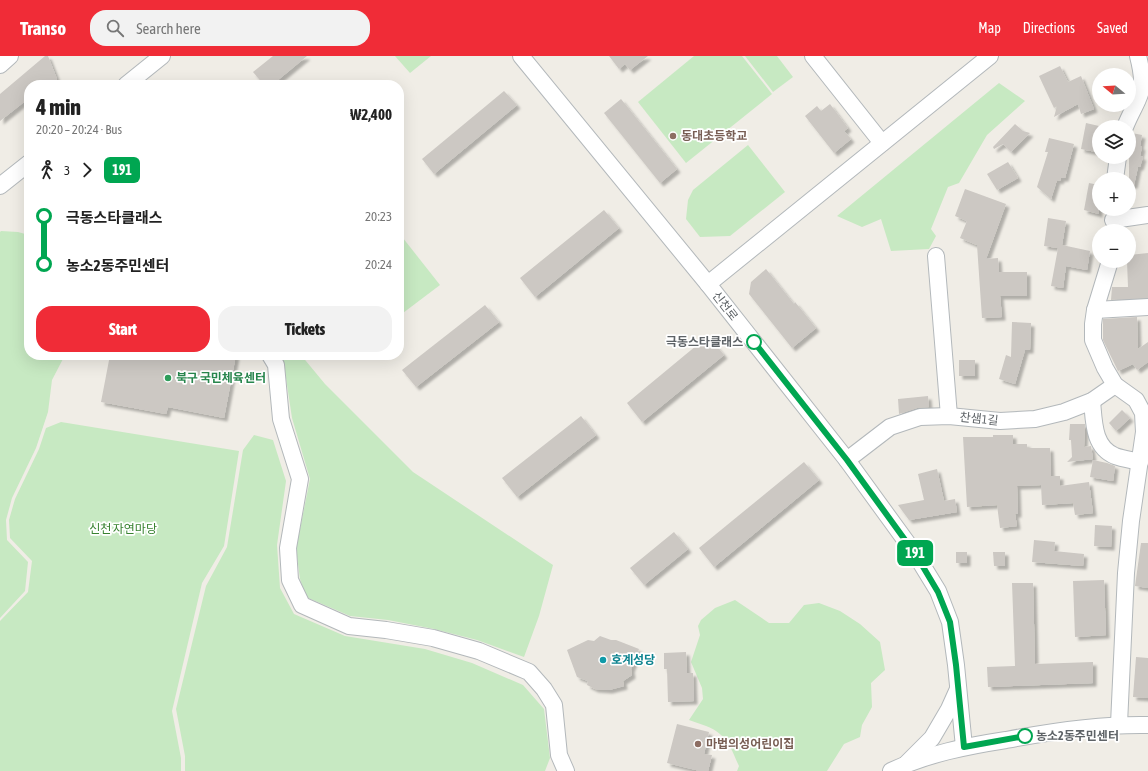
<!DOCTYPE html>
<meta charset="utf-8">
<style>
:root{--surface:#fff;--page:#f2f2f2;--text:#222;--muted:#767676;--accent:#f02c37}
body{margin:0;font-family:"Asap Condensed","Noto Sans KR",sans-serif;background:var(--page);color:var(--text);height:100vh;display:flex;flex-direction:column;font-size:15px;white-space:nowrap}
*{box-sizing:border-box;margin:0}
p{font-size:13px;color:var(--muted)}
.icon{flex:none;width:22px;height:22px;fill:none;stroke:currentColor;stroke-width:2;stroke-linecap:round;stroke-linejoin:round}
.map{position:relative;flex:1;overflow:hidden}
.drawer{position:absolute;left:24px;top:24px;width:380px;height:280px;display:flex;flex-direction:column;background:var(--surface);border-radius:16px;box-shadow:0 4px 16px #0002}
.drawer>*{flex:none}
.badge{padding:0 8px;border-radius:6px;font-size:14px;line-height:26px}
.needle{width:26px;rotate:288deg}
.tools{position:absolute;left:1092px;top:12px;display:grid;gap:8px}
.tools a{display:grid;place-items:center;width:44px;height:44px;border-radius:50%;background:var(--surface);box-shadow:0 4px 16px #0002;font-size:20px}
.map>.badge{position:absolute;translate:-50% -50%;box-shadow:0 0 0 2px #fff}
.legs{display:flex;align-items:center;gap:6px;height:44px;padding:0 12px;font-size:13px}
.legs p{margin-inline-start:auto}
.head{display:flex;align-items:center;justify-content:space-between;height:68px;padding:0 12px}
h1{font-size:22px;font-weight:800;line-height:30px}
.button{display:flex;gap:8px;margin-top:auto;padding:8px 12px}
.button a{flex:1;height:46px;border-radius:16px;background:var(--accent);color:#fff;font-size:16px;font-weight:800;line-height:46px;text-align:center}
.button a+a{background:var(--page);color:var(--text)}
ul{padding:0 12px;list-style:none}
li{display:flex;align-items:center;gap:14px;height:48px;font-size:15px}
li i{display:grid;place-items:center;width:6px;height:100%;margin:0 5px;background:currentColor}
li i::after{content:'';width:10px;height:10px;margin:-5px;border:3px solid;border-radius:50%;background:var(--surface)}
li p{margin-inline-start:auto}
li:first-child i{background:linear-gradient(#0000 50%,currentColor 0)}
li:last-child i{background:linear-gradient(currentColor 50%,#0000 0)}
header{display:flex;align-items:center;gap:24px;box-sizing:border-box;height:56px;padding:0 20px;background:var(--accent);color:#fff}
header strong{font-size:19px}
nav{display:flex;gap:22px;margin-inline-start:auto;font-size:14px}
.search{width:280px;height:36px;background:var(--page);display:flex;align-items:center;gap:10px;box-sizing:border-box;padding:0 14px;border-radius:16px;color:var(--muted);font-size:15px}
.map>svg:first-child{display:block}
</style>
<header>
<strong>Transo</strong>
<div class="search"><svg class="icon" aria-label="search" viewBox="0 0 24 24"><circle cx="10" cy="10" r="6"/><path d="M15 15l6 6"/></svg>Search here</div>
<nav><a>Map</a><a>Directions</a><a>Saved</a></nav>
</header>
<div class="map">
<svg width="1148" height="715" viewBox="0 0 1148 715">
<defs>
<filter id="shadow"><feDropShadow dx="3.5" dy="3.5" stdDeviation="1" flood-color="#0004"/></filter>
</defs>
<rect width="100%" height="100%" fill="#f0ede6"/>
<g fill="#c7e9c2">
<path d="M 395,0 L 431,0 L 410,17 Z"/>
<path d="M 694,0 L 742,0 L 772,38 L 686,107 L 638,46 Z"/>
<path d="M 745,0 L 777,0 L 793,21 L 773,36 Z"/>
<path d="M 999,27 L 1025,45 L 987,79 L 959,127 L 948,131 L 931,173 L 936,180 L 929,193 L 891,195 L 881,163 L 862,171 L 837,160 Z"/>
<path d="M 748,89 L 785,136 L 730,180 L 700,181 L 686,163 L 688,144 L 693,134 Z"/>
<path d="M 1,175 L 18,176 L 29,179 L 29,299 L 65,299 L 52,324 L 48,356 L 36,392 L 12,442 L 6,464 L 7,484 L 28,506 L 25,535 L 0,562 L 0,176 Z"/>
<path d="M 399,177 L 440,229 L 399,260 Z"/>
<path d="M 279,299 L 301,299 L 325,328 L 413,416 L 553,509 L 539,560 L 524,601 L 477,584 L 434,573 L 388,564 L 350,560 L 306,541 L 300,523 L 296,493 L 310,423 L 292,362 L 284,309 Z"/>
<path d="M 61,366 L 239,395 L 224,490 L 202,527 L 172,655 L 181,702 L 181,715 L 0,715 L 0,565 L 28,536 L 32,505 L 10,482 L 9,464 L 15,443 L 39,393 L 46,372 Z"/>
<path d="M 254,379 L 273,384 L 286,425 L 277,489 L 280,532 L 294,558 L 345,580 L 425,593 L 472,607 L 523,629 L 544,653 L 550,702 L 545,715 L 185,715 L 185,700 L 176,653 L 206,530 L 227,491 L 243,394 Z"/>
<path d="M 735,544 L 769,567 L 789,567 L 804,549 L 819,547 L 840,555 L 860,568 L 880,586 L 885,614 L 871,627 L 872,651 L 862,669 L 860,681 L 844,688 L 827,715 L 737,715 L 739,710 C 734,700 730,686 721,679 C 713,671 700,668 689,664 L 703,643 L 702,632 L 691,606 L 700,579 L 698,570 L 701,564 L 715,552 Z"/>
</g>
<g fill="#ccc8c3" filter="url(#shadow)">
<path d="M 45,0 L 48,0 L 57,23 L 50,29 L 29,29 L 29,42 L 0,65 L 0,38 Z"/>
<path d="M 273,0 L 307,0 L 272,29 L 264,29 L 253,16 Z"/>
<path d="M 609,0 L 648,0 L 630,14 L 625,8 L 619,13 Z"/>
<path d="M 1060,10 L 1068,26 L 1081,20 L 1094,53 L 1081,58 L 1078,48 L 1054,61 L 1057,50 L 1054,52 L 1039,20 Z"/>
<path d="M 504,35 L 517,49 L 434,118 L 422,103 Z"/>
<path d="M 621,43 L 677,113 L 660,127 L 604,57 Z"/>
<path d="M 830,48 L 848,72 L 844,75 L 851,83 L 834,97 L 805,60 L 817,50 L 821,55 Z"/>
<path d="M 1086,67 L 1099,70 L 1099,81 L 1096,96 L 1081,93 Z"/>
<path d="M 1015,68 L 1023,75 L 1030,77 L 1011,96 L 1003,88 L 994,93 L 993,91 Z"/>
<path d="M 1132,77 L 1142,79 L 1140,90 L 1142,91 L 1140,100 L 1143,101 L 1140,111 L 1138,111 L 1134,129 L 1129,129 L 1129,79 Z"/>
<path d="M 1049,82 L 1074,88 L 1065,122 L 1061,122 L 1060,125 L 1057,124 L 1051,143 L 1037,131 L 1048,96 L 1045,96 Z"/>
<path d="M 1008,106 L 1018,122 L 997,134 L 987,118 Z"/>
<path d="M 1089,127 L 1099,129 L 1099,158 L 1084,154 Z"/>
<path d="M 965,133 L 1006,148 L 986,203 L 998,202 L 999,216 L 1027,216 L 1027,240 L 1000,240 L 1002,261 L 982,262 L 977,189 L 960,182 L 967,165 L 955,160 Z"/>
<path d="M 604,154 L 619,172 L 535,241 L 520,222 Z"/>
<path d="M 1048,162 L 1066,165 L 1062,189 L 1090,195 L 1087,214 L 1066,210 L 1063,232 L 1051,230 L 1058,192 L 1044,190 Z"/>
<path d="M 1148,197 L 1148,242 L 1111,244 L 1112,231 L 1128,231 L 1127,205 L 1129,205 L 1129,199 Z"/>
<path d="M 766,213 L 794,248 L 795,246 L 816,272 L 792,292 L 749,238 L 751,226 Z"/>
<path d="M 485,249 L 499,266 L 416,331 L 402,314 Z"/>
<path d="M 1137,261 L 1138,293 L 1148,286 L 1148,306 L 1137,314 L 1133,308 L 1118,315 L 1103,284 L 1103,263 Z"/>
<path d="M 1012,266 L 1031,267 L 1030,294 L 1025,294 L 1015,328 L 999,323 L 1006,299 L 1011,301 Z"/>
<path d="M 708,280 L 724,299 L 642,366 L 627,347 Z"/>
<path d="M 110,299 L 236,299 L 224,362 L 168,351 L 166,358 L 101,346 Z"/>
<rect x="959" y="304" width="16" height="16"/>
<path d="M 928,340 L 929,351 L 917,352 L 899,358 L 898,343 Z"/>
<path d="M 1122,354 L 1130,362 L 1116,375 L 1109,367 Z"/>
<path d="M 581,360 L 596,379 L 517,441 L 502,422 Z"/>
<path d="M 1070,368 L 1085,368 L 1084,391 L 1091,390 L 1093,403 L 1067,406 L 1072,401 L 1071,384 L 1069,384 Z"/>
<path d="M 993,379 L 1013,379 L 1013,388 L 1027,388 L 1027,392 L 1050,392 L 1051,420 L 1060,420 L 1060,430 L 1089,426 L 1093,457 L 1075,459 L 1073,447 L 1042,449 L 1041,429 L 1017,430 L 1018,458 L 1015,458 L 1017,470 L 1000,472 L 997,449 L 967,451 L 963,381 L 993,381 Z"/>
<path d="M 1093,404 L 1107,407 L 1115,410 L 1113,425 L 1090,421 Z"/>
<path d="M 804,406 L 819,424 L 714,511 L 699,492 Z"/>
<path d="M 937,413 L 944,445 L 955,443 L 957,456 L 909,464 L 898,449 L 924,444 L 918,418 Z"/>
<path d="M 1095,469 L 1112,470 L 1111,491 L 1094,490 Z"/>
<path d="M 674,476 L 688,493 L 644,529 L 630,512 Z"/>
<path d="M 1034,484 L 1055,486 L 1054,495 L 1084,498 L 1083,510 L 1032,506 Z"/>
<path d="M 1141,487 L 1148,487 L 1148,532 L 1135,530 Z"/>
<rect x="956" y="496" width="11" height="11"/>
<path d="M 993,496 L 1005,496 L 1005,510 L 994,510 Z"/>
<path d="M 1104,524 L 1106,579 L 1075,581 L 1073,525 Z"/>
<path d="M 1012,527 L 1033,527 L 1035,608 L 1093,606 L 1093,627 L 988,631 L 987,611 L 1015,610 Z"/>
<path d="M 600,580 L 611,584 L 616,584 L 639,593 L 631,613 L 632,619 L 623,625 L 624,630 L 609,634 L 595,633 L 587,629 L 588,625 L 577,621 L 567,594 L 588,584 L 594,585 Z"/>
<path d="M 686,596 L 687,617 L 693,617 L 694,645 L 668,646 L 667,613 L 664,613 L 664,597 Z"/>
<path d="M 1136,601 L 1148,602 L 1148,642 L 1133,641 Z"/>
<path d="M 677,668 L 709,676 L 704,698 L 712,699 L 708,715 L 700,715 L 667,707 Z"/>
</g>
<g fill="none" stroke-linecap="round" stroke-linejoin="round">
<defs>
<g id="minor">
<path d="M 521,0 L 708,228 L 847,404 L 916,499 L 938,535 L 950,566 L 956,609 L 964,691"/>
<path d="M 813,0 L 882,87"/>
<path d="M 0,9 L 10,0"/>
<path d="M 126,29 L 162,0"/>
<path d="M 1125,71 C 1138,39 1148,39 1138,0"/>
<path d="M 1115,123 L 1118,101"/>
<path d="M 0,130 L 29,107"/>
<path d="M 1113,164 L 1148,159"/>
<path d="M 936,200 L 949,360"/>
<path d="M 1110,205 L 1095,254 L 1093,268 L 1093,284 L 1105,312 L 1115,329 L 1136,344 L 1143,357 L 1144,376 L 1131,465 L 1126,517 L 1119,668"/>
<path d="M 708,228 L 990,0"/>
<path d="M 1095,254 L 1148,251"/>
<path d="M 270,299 L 276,309 L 281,363 L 300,423 L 288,492 L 290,524 L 302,549 L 349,570 L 386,574 L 433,582 L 479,595 L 529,616 L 544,633 L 554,649 L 559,699 L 566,715"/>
<path d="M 1092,345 C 1094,365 1093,391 1115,400 C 1123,403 1132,404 1140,406"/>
<path d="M 847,404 L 890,371 L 920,361 L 949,360 L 1000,365 L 1035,363 L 1064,356 L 1092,345 L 1115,329"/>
<path d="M 907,707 L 932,682 L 949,653 L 958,633"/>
<path d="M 891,715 C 927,698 967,690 1006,684 C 1053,675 1100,668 1148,669"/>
</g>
</defs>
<use href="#minor" stroke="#b3b8bb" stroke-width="18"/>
<use href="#minor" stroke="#fff" stroke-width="16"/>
</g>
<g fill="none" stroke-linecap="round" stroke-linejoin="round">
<defs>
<path id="line-1" d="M 754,286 L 847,404 L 916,499 L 938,536 L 950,566 L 956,609 L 964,691 L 1025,680"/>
</defs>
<use href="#line-1" stroke="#fff" stroke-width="9"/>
<use href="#line-1" stroke="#00a651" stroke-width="6"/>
</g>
<g fill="#8d6e63" stroke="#fff" stroke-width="1.5">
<circle cx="673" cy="80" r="4"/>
<circle cx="698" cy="688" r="4"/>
</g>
<g fill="#fff" stroke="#00a651" stroke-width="2">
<circle cx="754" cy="286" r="7"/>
<circle cx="1025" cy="680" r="7"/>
</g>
<circle fill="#2e9e5b" stroke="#fff" stroke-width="1.5" cx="168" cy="322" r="4"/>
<circle fill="#0f9aa8" stroke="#fff" stroke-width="1.5" cx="603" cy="604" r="4"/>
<g text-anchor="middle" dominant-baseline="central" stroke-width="3.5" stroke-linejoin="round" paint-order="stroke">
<g font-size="12" font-weight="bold" fill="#785e54" stroke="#fff" text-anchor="start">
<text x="681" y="80">동대초등학교</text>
<text x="706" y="688">마법의성어린이집</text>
</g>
<g font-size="12" fill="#5e6367" stroke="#fff">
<text transform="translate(725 250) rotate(52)">신천로</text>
<text transform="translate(979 363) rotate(6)">찬샘1길</text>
</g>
<g font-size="12" font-weight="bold" fill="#5e6367" stroke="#fff" text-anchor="end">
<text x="743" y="286">극동스타클래스</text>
<text x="1036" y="680" text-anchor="start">농소2동주민센터</text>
</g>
<g font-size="12" font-weight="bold" fill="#27864d" stroke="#fff" text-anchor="start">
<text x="176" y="322">북구 국민체육센터</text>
</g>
<g font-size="12" fill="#388230" stroke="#fff">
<text x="123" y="473">신천 자연마당</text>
</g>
<g font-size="12" font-weight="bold" fill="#0d838f" stroke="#fff" text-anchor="start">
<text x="611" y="604">호계성당</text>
</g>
</g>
</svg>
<div class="tools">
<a><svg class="needle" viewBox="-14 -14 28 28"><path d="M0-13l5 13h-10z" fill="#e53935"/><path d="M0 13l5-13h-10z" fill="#767676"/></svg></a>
<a><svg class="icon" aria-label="layers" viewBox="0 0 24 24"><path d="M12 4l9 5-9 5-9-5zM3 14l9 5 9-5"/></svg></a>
<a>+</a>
<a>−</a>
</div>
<b class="badge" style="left:915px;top:497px;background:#00a651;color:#fff">191</b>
<section class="drawer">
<div class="head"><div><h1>4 min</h1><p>20:20 – 20:24 · Bus</p></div><b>₩2,400</b></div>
<div class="legs"><svg class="icon" aria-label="walk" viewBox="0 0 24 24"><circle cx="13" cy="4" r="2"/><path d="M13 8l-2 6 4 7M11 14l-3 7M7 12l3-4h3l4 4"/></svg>3<svg class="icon" aria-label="forward" viewBox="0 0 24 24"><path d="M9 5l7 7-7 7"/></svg><b class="badge" style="background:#00a651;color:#fff">191</b></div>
<ul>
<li><i style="color:#00a651"></i><b>극동스타클래스</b><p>20:23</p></li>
<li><i style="color:#00a651"></i><b>농소2동주민센터</b><p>20:24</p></li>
</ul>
<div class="button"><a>Start</a><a>Tickets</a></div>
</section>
</div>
